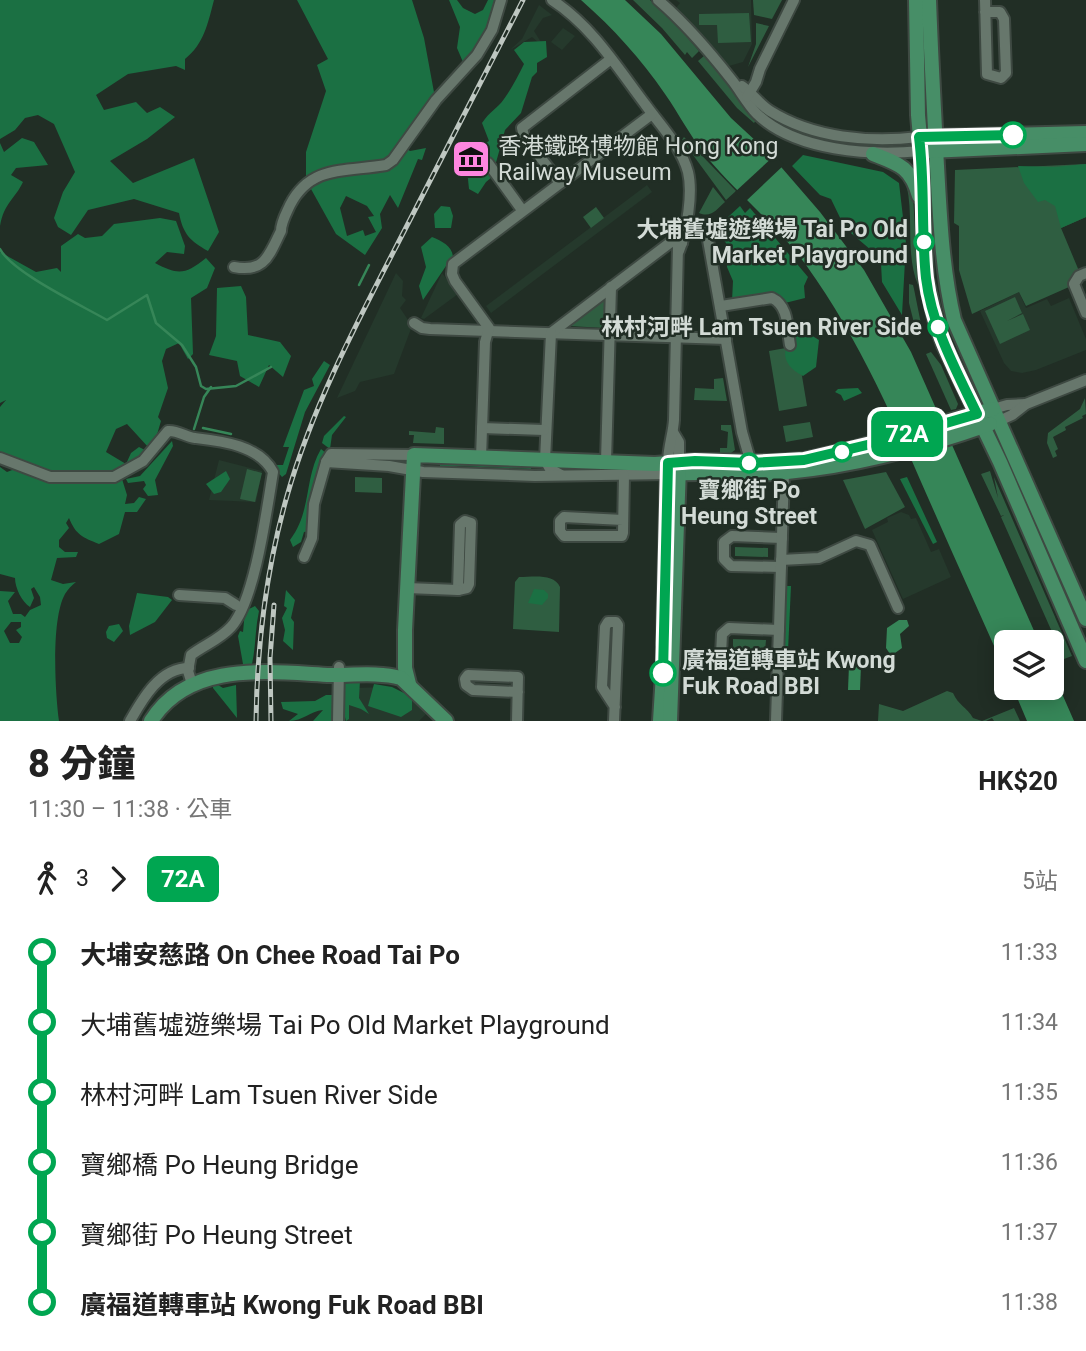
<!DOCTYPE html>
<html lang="zh-TW">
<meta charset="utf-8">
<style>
:root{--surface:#fff;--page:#f2f2f2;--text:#222;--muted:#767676}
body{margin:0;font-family:Roboto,"Noto Sans TC",sans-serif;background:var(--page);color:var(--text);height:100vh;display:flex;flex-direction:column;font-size:26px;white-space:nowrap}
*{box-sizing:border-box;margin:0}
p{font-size:23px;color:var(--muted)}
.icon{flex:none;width:38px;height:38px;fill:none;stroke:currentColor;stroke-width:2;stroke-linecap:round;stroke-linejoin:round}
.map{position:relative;height:721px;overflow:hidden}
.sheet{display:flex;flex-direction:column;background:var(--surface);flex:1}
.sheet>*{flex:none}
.badge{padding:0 14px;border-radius:10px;font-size:24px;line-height:46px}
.fabs{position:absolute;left:994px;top:630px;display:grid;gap:14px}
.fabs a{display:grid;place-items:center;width:70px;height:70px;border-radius:10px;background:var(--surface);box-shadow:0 4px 18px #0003;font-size:35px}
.map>.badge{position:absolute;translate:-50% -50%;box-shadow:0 0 0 4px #fff}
.legs{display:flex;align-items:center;gap:10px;height:77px;padding:0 28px;font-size:23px}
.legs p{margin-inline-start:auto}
.head{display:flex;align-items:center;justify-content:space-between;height:119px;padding:0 28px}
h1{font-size:38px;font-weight:800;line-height:52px}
ul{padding:0 28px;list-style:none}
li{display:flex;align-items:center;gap:24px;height:70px;font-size:26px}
li i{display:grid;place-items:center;width:10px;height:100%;margin:0 9px;background:currentColor}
li i::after{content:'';width:18px;height:18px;margin:-9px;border:5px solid;border-radius:50%;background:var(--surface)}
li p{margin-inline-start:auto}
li:first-child i{background:linear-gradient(#0000 50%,currentColor 0)}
li:last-child i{background:linear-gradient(currentColor 50%,#0000 0)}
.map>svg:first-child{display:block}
</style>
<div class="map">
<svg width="1086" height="721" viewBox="0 0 1086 721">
<rect width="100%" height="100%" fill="#212e25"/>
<g fill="#25392c">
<path d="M 676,0 L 751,0 L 752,44 L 743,62 L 729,66 L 676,8 L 680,3 Z"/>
<path d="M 539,5 L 552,15 L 543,18 L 534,31 L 544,47 L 532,37 L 510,50 L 522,39 Z"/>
<path d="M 563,28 L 575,36 L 562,50 L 551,42 Z"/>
<path d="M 647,185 L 652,192 L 491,313 L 486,306 Z"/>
<path d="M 396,273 L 403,281 L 402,296 L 406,300 L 400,308 L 412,326 L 394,374 L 360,382 L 355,391 L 337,398 Z"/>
<path d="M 442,273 L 458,294 L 424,319 L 421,318 Z"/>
<path d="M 1019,292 L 1026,308 L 1047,299 L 1051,306 L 1069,298 L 1086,339 L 1086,350 L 1036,370 L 1022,373 L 1011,371 L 1004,363 L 980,311 Z"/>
<path d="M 219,460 L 262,471 L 256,502 L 209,500 Z"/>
<path d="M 901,512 L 909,515 L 911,519 L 916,518 L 931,552 L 939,549 L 951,577 L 903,599 L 872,530 L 888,522 L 887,518 Z"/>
<path d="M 384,687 L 416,703 L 427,713 L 419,721 L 344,721 L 347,701 L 356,688 Z"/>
</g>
<g fill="#2f5e41">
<path d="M 633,0 L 650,0 L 674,22 L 699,51 L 692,58 L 687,52 L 685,55 L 662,28 Z"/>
<path d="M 753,0 L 782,0 L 772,19 L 754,15 Z"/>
<path d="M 749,13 L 751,42 L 718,43 L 717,25 L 699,25 L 699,14 Z"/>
<path d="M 756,23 L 769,26 L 748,67 L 756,44 Z"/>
<path d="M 704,56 L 757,119 L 754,123 L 737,108 L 698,61 Z"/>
<path d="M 684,137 L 736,191 L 726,200 L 682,140 Z"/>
<path d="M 1086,164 L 1086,217 L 1061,228 L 1079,271 L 1069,282 L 1069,287 L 1026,306 L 1019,292 L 972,314 L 959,270 L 959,226 L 954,223 L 955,170 Z"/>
<path d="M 904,176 L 913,194 L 918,285 C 904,251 916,212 904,176 Z"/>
<path d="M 713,187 L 725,202 C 716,210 711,218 699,213 Z"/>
<path d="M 596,207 L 604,218 L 591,228 L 583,217 Z"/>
<path d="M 909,284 L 913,285 L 914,289 L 922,329 L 916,331 L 909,303 Z"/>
<path d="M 1015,297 L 1022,313 L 1007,321 L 1023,314 L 1030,330 L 1000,344 L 985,311 Z"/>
<path d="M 606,299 L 604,328 L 569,326 Z"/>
<path d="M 797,346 L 807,406 L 779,411 L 769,351 Z"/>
<path d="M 931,352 L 941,365 L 958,404 L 956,409 L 951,410 L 926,354 Z"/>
<path d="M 723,378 L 727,401 L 694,400 L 695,388 L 714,389 L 714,379 Z"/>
<path d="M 1085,398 L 1086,414 L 1082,416 L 1083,418 L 1065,427 L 1066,430 L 1053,437 L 1058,449 L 1055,451 L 1057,456 L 1053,458 L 1047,443 L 1048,433 L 1080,409 Z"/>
<path d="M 810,422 L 813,437 L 786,442 L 783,426 Z"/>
<path d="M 721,425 L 731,425 L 735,450 L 731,453 L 720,453 L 720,448 L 727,448 L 728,432 L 721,430 Z"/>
<path d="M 436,427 L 444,428 L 444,444 L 413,443 L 414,435 L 409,435 L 409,431 L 435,433 Z"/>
<path d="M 247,469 L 262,473 L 255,502 L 240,499 Z"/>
<path d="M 990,471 L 998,498 L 994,477 L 1072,656 L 1064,659 L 1001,517 L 1004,515 L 1001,516 L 981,474 Z"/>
<path d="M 886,472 L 905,507 L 865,529 L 843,480 Z"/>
<path d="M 355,477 L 382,478 L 382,493 L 355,492 Z"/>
<path d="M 735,547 L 768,548 L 768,557 L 735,556 Z"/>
<path d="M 519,577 C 533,577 554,573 560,587 L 559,632 L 513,629 L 515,582 Z"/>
<path d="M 733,639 L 766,640 L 765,651 L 733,649 Z"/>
<path d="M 947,691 L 953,693 C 958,705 967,707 973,718 L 982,721 L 1014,708 L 1020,721 L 994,721 L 992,718 L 986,721 L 878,721 L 879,704 L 903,711 Z"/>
</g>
<g fill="#1b7043" fill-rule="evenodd">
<path d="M 0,0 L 214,0 C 208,23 204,44 185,59 L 185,70 L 176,66 L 128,74 L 96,95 L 104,110 L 136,102 L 147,113 L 160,107 L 175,117 L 147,139 L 110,161 L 133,183 L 194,158 L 219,232 L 208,251 C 190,241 183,234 179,213 L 134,199 L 88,210 L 71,235 L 58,227 L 54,218 L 63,192 L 75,172 L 54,124 L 38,115 L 25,118 L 15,130 L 0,139 Z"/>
<path d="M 297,0 L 412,0 L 424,38 L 436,103 L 403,146 L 410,151 L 426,148 L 422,160 L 418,159 L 398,208 L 390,195 L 380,214 L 382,228 L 365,255 L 336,234 L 306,180 L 306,152 L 326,91 L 317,65 L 328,59 ZM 346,196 L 367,206 L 374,216 L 368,217 L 376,232 L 365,236 L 363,230 L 347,236 L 340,208 Z"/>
<path d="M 449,0 L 457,0 L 463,8 L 475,14 L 483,10 L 488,0 L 497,0 C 491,25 484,45 463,62 L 457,48 L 460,27 Z"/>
<path d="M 546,41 L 547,57 L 537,63 L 537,72 L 532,77 L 521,113 L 505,130 L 492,177 L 486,182 L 478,194 L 469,189 L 467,170 L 480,146 L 489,141 L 482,123 C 490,111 497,109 504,99 C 512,88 518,76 524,64 L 514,50 L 524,42 Z"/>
<path d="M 22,138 L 34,142 L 48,165 L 16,168 L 11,175 L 23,182 C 15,199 4,203 0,226 L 0,143 L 4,152 Z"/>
<path d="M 803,155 L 883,172 L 899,183 L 906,243 L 902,315 L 882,282 L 881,264 L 871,250 L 845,228 L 831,199 L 820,195 L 792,166 Z"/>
<path d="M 1086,164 L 1086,217 L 1061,228 L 1055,206 L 1045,200 L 1038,202 L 1024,183 L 1018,166 L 1054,167 Z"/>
<path d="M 441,206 L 450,207 L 453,216 L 451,228 L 435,228 L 434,214 Z"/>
<path d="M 740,206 L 745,213 L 750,208 L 808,277 L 804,286 L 805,298 L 785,303 L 783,298 L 774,295 L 732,301 L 733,281 L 727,267 L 726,243 L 715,229 Z"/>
<path d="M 160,218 L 176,221 L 185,246 L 184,254 L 167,252 L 155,263 C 178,275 185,275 206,258 L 215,268 L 207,288 L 191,298 L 193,354 L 188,359 L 179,343 L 166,349 L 162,361 L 168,388 L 158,417 L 161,421 L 156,438 L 149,448 L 127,424 L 116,429 L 106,452 L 126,464 L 131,453 L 139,447 L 151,453 L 140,467 L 122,479 L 127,495 L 125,504 L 134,503 L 139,497 L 146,499 L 137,512 L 125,512 L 119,534 L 99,544 C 82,537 76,535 69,518 L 66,523 L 69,528 L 59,540 L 59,547 L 65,552 L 78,552 L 76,557 L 57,558 L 51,580 L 63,584 L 76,582 C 72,585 68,589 65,594 C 51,619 55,692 59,721 L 0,721 L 0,591 L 15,592 L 8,601 L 13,614 L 21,614 L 25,617 L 30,610 L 41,605 L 40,597 L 34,587 L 31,589 L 34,598 L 30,607 C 22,602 15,588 15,578 L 0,574 L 0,467 L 7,472 L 20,467 L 0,461 L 0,407 L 6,400 L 0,403 L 0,252 L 36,272 L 57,268 L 61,272 L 61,246 L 78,234 L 85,238 L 102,236 L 114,224 ZM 11,622 L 21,622 L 21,627 L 16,630 L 22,637 L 19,643 L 10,643 L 4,631 Z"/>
<path d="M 432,237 C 445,242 458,250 451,266 L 446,266 L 423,300 L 419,286 L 426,267 L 421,247 Z"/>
<path d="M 241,286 L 246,297 L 248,335 L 280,342 L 291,356 L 283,377 L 269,365 L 259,387 L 240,376 L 237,361 L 209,355 L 216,336 L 217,288 Z"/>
<path d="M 801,329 L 819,340 L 816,367 L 803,376 C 778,363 781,345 801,329 Z"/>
<path d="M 324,361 L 330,365 L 305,412 L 286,474 L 282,477 L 277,471 L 277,465 L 283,465 L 289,447 L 283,447 L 304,390 L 314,386 L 312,379 Z"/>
<path d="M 858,388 L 862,393 L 844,401 L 841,395 L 835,392 L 838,389 Z"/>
<path d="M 344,416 L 346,417 L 332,435 L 330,449 L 322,443 L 324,436 Z"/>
<path d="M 172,441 L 173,446 L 155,480 L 158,495 L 148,496 L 143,489 L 146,485 L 144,481 L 128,483 L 126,479 L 140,476 Z"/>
<path d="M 321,449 L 327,454 L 310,531 L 304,532 L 301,542 L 293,547 L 290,540 C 312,511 304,478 321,449 Z"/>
<path d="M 440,461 L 531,465 L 531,469 L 458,466 L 440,470 Z"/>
<path d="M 226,471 L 230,479 L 221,492 L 214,494 L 206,484 Z"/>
<path d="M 907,477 L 937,542 L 933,544 L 900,479 Z"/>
<path d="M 786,586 L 791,586 L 788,651 L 784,651 Z"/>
<path d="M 534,589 L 544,590 L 548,594 L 548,598 L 542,605 L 528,603 Z"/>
<path d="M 286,590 L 295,600 L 291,618 L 294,622 L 293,650 L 283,641 L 285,630 L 282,618 L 287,608 L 284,606 Z"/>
<path d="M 137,593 L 168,597 L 172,600 L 155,622 L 130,635 L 129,626 Z"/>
<path d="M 255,606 L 259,611 C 255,629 256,646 252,664 L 243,664 L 238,636 L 240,631 L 243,632 L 245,611 Z"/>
<path d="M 119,624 L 123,631 L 114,642 L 107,638 L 106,632 L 109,626 Z"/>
<path d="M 360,681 L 359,698 L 369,714 L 361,709 L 349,705 L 349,719 L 346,721 L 343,709 L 343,684 Z"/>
<path d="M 213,682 L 223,688 L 236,685 L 237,718 L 213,688 Z"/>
<path d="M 374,684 L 392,687 L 412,697 L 412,710 L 401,717 L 368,706 Z"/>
<path d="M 326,695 L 336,695 L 342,721 L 313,721 L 323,710 C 310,711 303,721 289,721 L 298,714 L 283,709 L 281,702 L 315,701 Z"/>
</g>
<g fill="#368658">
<path d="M 581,0 L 625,0 L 661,34 L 731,118 L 769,153 L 820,212 L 864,270 L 911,352 L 1039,642 L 1006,642 L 1006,673 C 982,618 957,564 933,509 C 896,424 860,340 806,265 C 777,225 737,194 706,156 C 690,136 679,114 665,94 C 641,59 613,28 581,0 Z"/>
<path d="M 899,620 L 907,620 L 909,626 L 900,634 L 902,648 L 895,653 L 890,654 L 886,648 L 887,628 Z"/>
<path d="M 849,665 L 861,665 L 860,690 L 848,690 Z"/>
<path d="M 1052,671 L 1074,721 L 1027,721 L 1013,688 L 1052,688 Z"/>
</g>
<path fill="#212e25" d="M 775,155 L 784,165 L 745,202 L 735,192 Z"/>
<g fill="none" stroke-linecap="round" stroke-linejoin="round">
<g stroke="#368658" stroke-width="2.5">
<path d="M 0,249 C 13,273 81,305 107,320 L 147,295 L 156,323 L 182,345 L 196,367 L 201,386 L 206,389 L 236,386 L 271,367"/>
<path d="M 359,285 L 369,265"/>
<path d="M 203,428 L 231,434"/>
<path d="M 194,429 L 204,397 L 211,387"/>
</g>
<defs>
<g id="minor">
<path d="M 552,0 C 592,26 617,67 645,104 C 660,125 681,146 688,172 C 693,193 687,231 679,251"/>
<path d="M 658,0 C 685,23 709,51 731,79 C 740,90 747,104 757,114 C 795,151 871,156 921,151"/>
<path d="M 985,12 L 1000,12 L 1004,19 L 1006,73 L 1001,78 L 987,74 L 985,0"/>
<path d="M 742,86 C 752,93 759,104 770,111 C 813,138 870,143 919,137"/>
<path d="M 747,97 L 756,82 L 760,69 L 794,0"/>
<path d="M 488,163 L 522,210"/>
<path d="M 560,183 L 524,136 L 522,128 L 611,59"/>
<path d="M 684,228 C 697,225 704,228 708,240 L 742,432 L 751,463"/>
<path d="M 234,267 C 265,273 269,255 281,231 C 281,222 286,214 290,205 C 311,164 347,172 386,165 L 393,160 L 436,100 L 477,55 L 492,30 L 501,0"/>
<path d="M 1086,273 L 1079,276 L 1074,284 L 1086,313"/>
<path d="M 721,306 L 772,298 C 789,306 787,328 790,345"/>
<path d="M 414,323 L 422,328 L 430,329 L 726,339"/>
<path d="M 551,333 L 671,242 L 682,243"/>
<path d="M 551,333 L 545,460 L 550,469 L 561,475"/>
<path d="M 993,409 L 1007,405 L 1026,404"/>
<path d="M 999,421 L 1012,415 L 1026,404 L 1086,380"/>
<path d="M 482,428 L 544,430"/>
<path d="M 673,432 L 679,442 L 679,462"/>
<path d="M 414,455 L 331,454 L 326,462 L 389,466 L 423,472 L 535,476 L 669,474"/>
<path d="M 0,458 L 50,477 L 114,477 L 143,461 L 168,431 C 178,430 185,437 195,438 C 221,441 259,445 273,472 C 267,508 255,601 231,627 C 219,640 204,645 191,655 L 188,671 L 192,684"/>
<path d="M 481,458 L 485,342 L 489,328 L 455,281 L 452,274 L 453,264 L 652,114"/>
<path d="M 606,461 L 611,287"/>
<path d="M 668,463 C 668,447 673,435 674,420 L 678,246"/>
<path d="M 623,520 L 564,517 L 560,521 L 560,531 L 564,536 L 622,536 L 623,533 L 624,475"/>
<path d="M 465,521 L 471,523 L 469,584 L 467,588 L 458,590 L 460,525 Z"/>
<path d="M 304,557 L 312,538 L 314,504 L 326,462"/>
<path d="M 781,560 L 819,558 L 856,541 L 870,545 L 898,608"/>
<path d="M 781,567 L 731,566 L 724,559 L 724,542 L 732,536 L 782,538"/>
<path d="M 407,588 L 458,590"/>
<path d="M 179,595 L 225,598 L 236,605"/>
<path d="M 778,662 L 725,661 L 721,655 L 722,634 L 729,628 L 779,630"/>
<path d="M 130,721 C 143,698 160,668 189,668"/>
<path d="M 338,721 L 339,667"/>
<path d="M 517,721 L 518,677 L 468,675 L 465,679 L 466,685 L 473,690 L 518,692"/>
<path d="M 614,721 L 618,625 L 616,622 L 608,622 L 605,627 L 602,687 L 615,707"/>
<path d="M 776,721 L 784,473"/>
</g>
<g id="major">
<path d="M 916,0 L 918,115 L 923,171 L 925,257 L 926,279 L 936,323 L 944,345 L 1000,462 L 1086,661"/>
<path d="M 929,0 C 931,55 934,111 937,166 C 940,218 942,269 954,320 L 1086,619"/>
<path d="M 928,137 L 1086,133"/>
<path d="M 929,151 L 1086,144"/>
<path d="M 873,154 C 899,164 911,167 919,196"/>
<path d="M 669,474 C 708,471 748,476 787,472 C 855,466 925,447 990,424"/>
<path d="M 664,643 L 668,464"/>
<path d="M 409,684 L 405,668 L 405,630 L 414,455 L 655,464 L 695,461 L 773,462 L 804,460 L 856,448 L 993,409"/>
<path d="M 151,721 C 189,660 269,672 331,675 C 353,675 380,672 401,678 L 446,721"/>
<path d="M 660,721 L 663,674"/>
<path d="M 670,721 L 679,467"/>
</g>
</defs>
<use href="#minor" stroke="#3e4942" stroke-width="14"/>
<use href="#major" stroke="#3e4942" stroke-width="18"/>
<use href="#minor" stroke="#67776c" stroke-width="10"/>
<use href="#major" stroke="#478e67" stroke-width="14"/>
<defs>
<g id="rail">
<path d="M 256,721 C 257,645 266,570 287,496 C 312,408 355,326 397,245 C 439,163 481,82 523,0"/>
<path d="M 271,721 L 270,658 L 274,605"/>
</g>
</defs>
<use href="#rail" stroke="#bec7c1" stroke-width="5"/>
<use href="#rail" stroke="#212e25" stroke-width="2.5" stroke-dasharray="8" stroke-linecap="butt"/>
</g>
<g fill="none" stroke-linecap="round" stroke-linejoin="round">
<defs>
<path id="line-1" d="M 663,673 L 668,463 L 695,461 L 751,463 L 804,460 L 888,440 L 977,414 C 956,370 932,327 926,278 C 921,231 925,184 919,137 L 1013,135"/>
</defs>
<use href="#line-1" stroke="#fff" stroke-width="16"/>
<use href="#line-1" stroke="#00a651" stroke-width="10"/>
</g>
<defs>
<symbol id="museum-square" viewBox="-11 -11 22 22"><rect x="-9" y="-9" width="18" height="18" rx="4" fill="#fe86e0" stroke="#212e25"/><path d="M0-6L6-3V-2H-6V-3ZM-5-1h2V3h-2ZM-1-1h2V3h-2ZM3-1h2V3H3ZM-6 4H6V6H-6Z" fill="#111"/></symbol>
</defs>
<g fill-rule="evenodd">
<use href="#museum-square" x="449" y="137" width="44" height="44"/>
</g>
<g fill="#fff" stroke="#00a651" stroke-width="3.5">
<circle cx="1013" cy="135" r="12"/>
<circle cx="924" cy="242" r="9"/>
<circle cx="938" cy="327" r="9"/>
<circle cx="842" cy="452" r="9"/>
<circle cx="749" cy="463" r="9"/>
<circle cx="663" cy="673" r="12"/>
</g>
<g text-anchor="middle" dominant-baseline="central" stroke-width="5" stroke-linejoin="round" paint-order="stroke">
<g font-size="23" fill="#d3dbd6" stroke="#212e25" text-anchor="start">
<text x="498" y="146">香港鐵路博物館 Hong Kong<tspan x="498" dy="26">Railway Museum</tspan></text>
</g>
<g font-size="23" font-weight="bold" fill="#d3dbd6" stroke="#212e25" text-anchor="end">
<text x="908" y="229">大埔舊墟遊樂場 Tai Po Old<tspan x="908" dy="26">Market Playground</tspan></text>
<text x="922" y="327">林村河畔 Lam Tsuen River Side</text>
<text x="749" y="490" text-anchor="middle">寶鄉街 Po<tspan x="749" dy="26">Heung Street</tspan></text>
<text x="682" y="660" text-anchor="start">廣福道轉車站 Kwong<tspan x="682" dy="26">Fuk Road BBI</tspan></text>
</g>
</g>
</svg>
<div class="fabs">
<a><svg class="icon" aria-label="layers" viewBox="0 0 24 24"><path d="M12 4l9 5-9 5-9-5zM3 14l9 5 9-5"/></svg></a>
</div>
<b class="badge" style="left:907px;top:434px;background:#00a651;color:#fff">72A</b>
</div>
<section class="sheet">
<div class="head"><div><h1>8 分鐘</h1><p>11:30 – 11:38 · 公車</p></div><b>HK$20</b></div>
<div class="legs"><svg class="icon" aria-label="walk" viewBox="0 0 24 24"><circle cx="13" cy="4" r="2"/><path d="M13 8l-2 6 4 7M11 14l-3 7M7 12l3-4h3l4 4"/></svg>3<svg class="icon" aria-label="forward" viewBox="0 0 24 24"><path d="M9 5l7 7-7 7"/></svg><b class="badge" style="background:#00a651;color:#fff">72A</b><p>5站</p></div>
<ul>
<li><i style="color:#00a651"></i><b>大埔安慈路 On Chee Road Tai Po</b><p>11:33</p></li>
<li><i style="color:#00a651"></i><span>大埔舊墟遊樂場 Tai Po Old Market Playground</span><p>11:34</p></li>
<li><i style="color:#00a651"></i><span>林村河畔 Lam Tsuen River Side</span><p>11:35</p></li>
<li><i style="color:#00a651"></i><span>寶鄉橋 Po Heung Bridge</span><p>11:36</p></li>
<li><i style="color:#00a651"></i><span>寶鄉街 Po Heung Street</span><p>11:37</p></li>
<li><i style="color:#00a651"></i><b>廣福道轉車站 Kwong Fuk Road BBI</b><p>11:38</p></li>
</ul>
</section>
